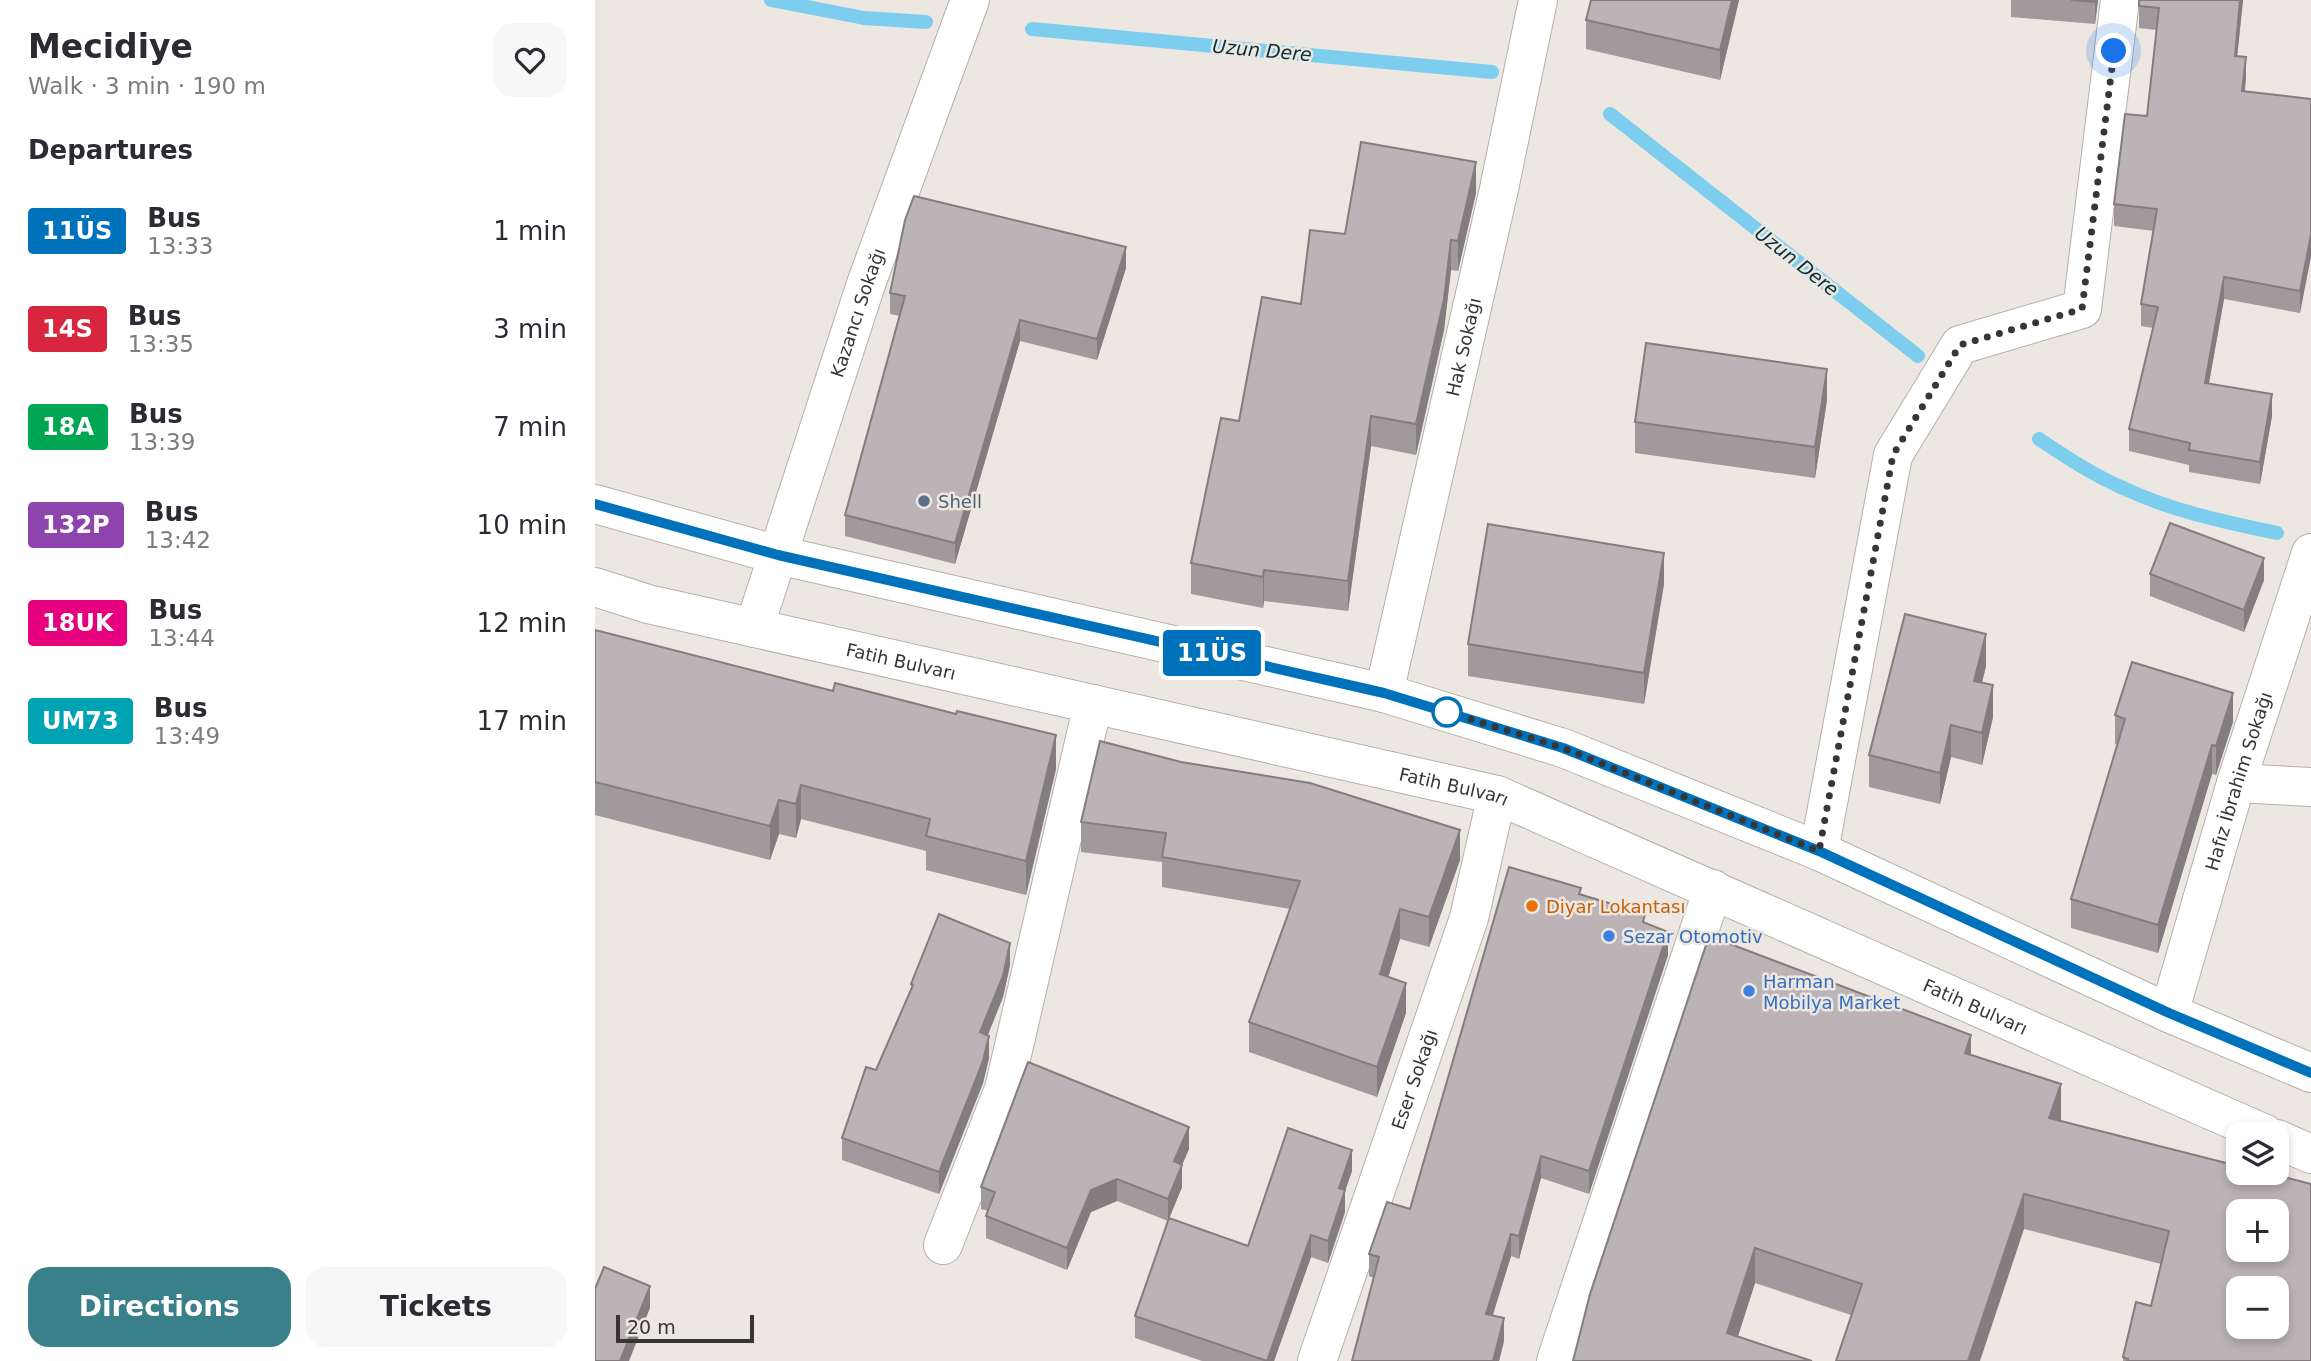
<!DOCTYPE html>
<meta charset="utf-8">
<style>
:root{--surface:#fff;--page:#f7f7f7;--text:#2b2b33;--muted:#7c7c81;--accent:#3a808a}
body{margin:0;font-family:"DejaVu Sans",sans-serif;background:var(--page);color:var(--text);height:100vh;display:flex;flex-direction:column;font-size:26px;white-space:nowrap}
*{box-sizing:border-box;margin:0}
p{font-size:23px;color:var(--muted)}
.icon{flex:none;width:38px;height:38px;fill:none;stroke:currentColor;stroke-width:2;stroke-linecap:round;stroke-linejoin:round}
.map{position:relative;flex:1;overflow:hidden}
.panel{display:flex;flex-direction:column;background:var(--surface);width:595px}
.panel>*{flex:none}
.badge{padding:0 14px;border-radius:5px;font-size:24px;line-height:46px}
.fabs{position:absolute;left:1631px;top:1122px;display:grid;gap:14px}
.fabs a{display:grid;place-items:center;width:63px;height:63px;border-radius:14px;background:var(--surface);box-shadow:0 4px 10px #0003;font-size:35px}
.scale{position:absolute;left:21px;bottom:18px;width:138px;box-sizing:border-box;padding-left:7px;border:4px solid #383634;border-top:0;font-size:19px;line-height:24px;white-space:nowrap;color:#383634;-webkit-text-stroke:5px #ece8e1;paint-order:stroke}
.you{position:absolute;width:35px;height:35px;margin:-18px;border:5px solid #fff;border-radius:50%;background:#1a73e8;box-shadow:0 0 0 10px #1a73e833}
.map>.badge{position:absolute;translate:-50% -50%;box-shadow:0 0 0 4px #fff}
h2{padding:0 28px;font-size:26px;line-height:63px}
.round{display:grid;place-items:center;flex:none;width:74px;height:74px;border-radius:21px;background:var(--page)}
.summary{display:flex;align-items:center;justify-content:space-between;height:119px;padding:0 28px}
h1{font-size:33px;font-weight:700;line-height:52px}
.primary-button{display:flex;gap:14px;margin-top:auto;padding:14px 28px}
.primary-button a{flex:1;height:80px;border-radius:21px;background:var(--accent);color:#fff;font-size:28px;font-weight:700;line-height:80px;text-align:center}
.primary-button a+a{background:var(--page);color:var(--text)}
ul{padding:0;list-style:none}
li{display:flex;align-items:center;gap:21px;height:98px;padding:0 28px}
li div{flex:1}
li b{display:block;font-size:26px}
li em{font-style:normal}
li .badge{min-width:77px;font-weight:700;text-align:center}
main{display:flex;flex:1;min-height:0}
.map>svg:first-child{display:block}
</style>
<main>
<section class="panel">
<div class="summary"><div><h1>Mecidiye</h1><p>Walk · 3 min · 190 m</p></div><a class="round"><svg class="icon" aria-label="heart" viewBox="0 0 24 24"><path d="M12 20l-8-8c-3-5 5-10 8-4 3-6 11-1 8 4z"/></svg></a></div>
<h2>Departures</h2>
<ul>
<li><span class="badge" style="background:#0072bc;color:#fff">11ÜS</span><div><b>Bus</b><p>13:33</p></div><em>1 min</em></li>
<li><span class="badge" style="background:#d7263d;color:#fff">14S</span><div><b>Bus</b><p>13:35</p></div><em>3 min</em></li>
<li><span class="badge" style="background:#00a651;color:#fff">18A</span><div><b>Bus</b><p>13:39</p></div><em>7 min</em></li>
<li><span class="badge" style="background:#8e44ad;color:#fff">132P</span><div><b>Bus</b><p>13:42</p></div><em>10 min</em></li>
<li><span class="badge" style="background:#e6007e;color:#fff">18UK</span><div><b>Bus</b><p>13:44</p></div><em>12 min</em></li>
<li><span class="badge" style="background:#00a3b4;color:#fff">UM73</span><div><b>Bus</b><p>13:49</p></div><em>17 min</em></li>
</ul>
<div class="primary-button"><a>Directions</a><a>Tickets</a></div>
</section>
<div class="map">
<svg width="1716" height="1361" viewBox="0 0 1716 1361">
<rect width="100%" height="100%" fill="#ece8e1"/>
<g fill="none" stroke-linecap="round" stroke-linejoin="round">
<g stroke="#7dcdef" stroke-width="14">
<path d="M 176,0 L 269,18 L 331,22"/>
<path d="M 437,29 L 897,72"/>
<path d="M 1015,114 L 1323,356"/>
<path d="M 1444,439 C 1471,457 1498,475 1528,488 C 1577,511 1630,522 1682,533"/>
</g>
<defs>
<g id="minor">
<path id="s1" d="M 159,628 L 271,284 L 375,0"/>
<path id="s2" d="M 789,693 L 904,189 L 943,0"/>
<path d="M 1641,783 L 1716,787"/>
<path d="M 1224,851 L 1298,455 L 1365,345 L 1487,309 L 1525,0"/>
<path id="s3" d="M 1574,1013 L 1641,783 L 1716,553"/>
<path d="M 348,1245 L 409,1089 L 498,704"/>
<path id="s4" d="M 722,1361 L 874,918 L 902,795"/>
<path d="M 961,1361 L 1118,889"/>
</g>
<g id="major">
<path d="M 0,504 L 183,555 L 789,693 L 968,748 L 1224,851 L 1574,1013 L 1716,1073"/>
<path id="s5" d="M 0,587 L 53,604 L 902,795 L 1670,1134"/>
<path d="M 1682,1139 L 1716,1154"/>
</g>
</defs>
<use href="#minor" stroke="#b4b0aa" stroke-width="40"/>
<use href="#major" stroke="#b4b0aa" stroke-width="40"/>
<use href="#minor" stroke="#fff" stroke-width="38"/>
<use href="#major" stroke="#fff" stroke-width="38"/>
</g>
<g fill="#a19a9d">
<path d="M 1144,0 L 1125,80 L 991,49 L 991,20 Z"/>
<path d="M 1416,0 L 1503,0 L 1500,24 L 1416,17 Z"/>
<path d="M 1648,0 L 1642,56 L 1651,78 L 1650,91 L 1716,99 L 1705,313 L 1629,299 L 1614,383 L 1677,416 L 1665,484 L 1594,472 L 1594,465 L 1534,451 L 1534,429 L 1558,328 L 1546,326 L 1546,304 L 1559,231 L 1519,226 L 1519,204 L 1552,116 L 1561,30 L 1544,28 L 1544,6 Z"/>
<path d="M 881,193 L 863,271 L 856,270 L 849,330 L 821,455 L 776,446 L 753,611 L 669,601 L 668,608 L 596,594 L 596,563 L 644,421 L 706,304 L 750,234 Z"/>
<path d="M 531,268 L 502,360 L 425,341 L 360,564 L 250,536 L 250,515 L 305,316 L 295,314 L 295,293 Z"/>
<path d="M 1232,400 L 1220,478 L 1040,453 L 1040,422 Z"/>
<path d="M 1555,574 L 1669,580 L 1649,632 L 1555,596 Z"/>
<path d="M 1069,584 L 1049,704 L 873,676 L 873,644 Z"/>
<path d="M 0,630 L 461,769 L 431,895 L 331,870 L 331,851 L 206,819 L 201,838 L 184,834 L 175,860 L 0,815 Z"/>
<path d="M 1391,666 L 1387,683 L 1398,717 L 1387,765 L 1356,757 L 1345,804 L 1274,787 L 1274,755 Z"/>
<path d="M 1520,715 L 1638,722 L 1621,775 L 1617,774 L 1563,953 L 1476,928 L 1476,899 L 1522,745 L 1520,744 Z"/>
<path d="M 486,822 L 865,860 L 834,947 L 805,939 L 793,977 L 811,1013 L 782,1097 L 654,1052 L 654,1022 L 695,909 L 567,887 L 567,862 L 486,852 Z"/>
<path d="M 986,894 L 1050,923 L 1073,955 L 994,1194 L 946,1178 L 924,1259 L 916,1256 L 898,1315 L 909,1341 L 904,1361 L 757,1361 L 779,1278 L 774,1276 L 774,1254 L 815,1209 Z"/>
<path d="M 415,965 L 408,997 L 393,1035 L 394,1058 L 388,1083 L 344,1194 L 247,1160 L 247,1138 L 281,1070 L 316,989 L 316,984 Z"/>
<path d="M 1376,1055 L 1466,1120 L 1465,1121 L 1716,1361 L 1528,1361 L 1528,1357 L 1556,1306 L 1566,1264 L 1429,1229 L 1256,1315 L 1160,1283 L 1143,1336 L 978,1361 Z"/>
<path d="M 594,1149 L 587,1165 L 587,1187 L 573,1221 L 522,1201 L 496,1212 L 472,1270 L 391,1238 L 391,1216 L 393,1211 L 386,1209 L 386,1187 Z"/>
<path d="M 757,1171 L 750,1191 L 750,1212 L 733,1263 L 716,1257 L 679,1361 L 607,1361 L 540,1338 L 540,1316 L 653,1246 Z"/>
</g>
<g fill="#837d7f">
<path d="M 1137,0 L 1144,0 L 1125,80 L 1125,50 Z"/>
<path d="M 1500,0 L 1503,0 L 1500,24 Z"/>
<path d="M 1645,0 L 1648,0 L 1640,78 L 1640,56 Z"/>
<path d="M 1651,57 L 1651,78 L 1647,113 L 1647,91 Z"/>
<path d="M 881,162 L 881,193 L 863,271 L 863,241 Z"/>
<path d="M 1716,235 L 1716,257 L 1705,313 L 1705,291 Z"/>
<path d="M 856,240 L 856,270 L 849,330 L 821,455 L 821,424 Z"/>
<path d="M 531,247 L 531,268 L 502,360 L 502,339 Z"/>
<path d="M 1629,277 L 1629,299 L 1610,405 L 1610,383 Z"/>
<path d="M 425,320 L 425,341 L 360,564 L 360,543 Z"/>
<path d="M 1232,369 L 1232,400 L 1220,478 L 1220,447 Z"/>
<path d="M 1677,394 L 1677,416 L 1665,484 L 1665,462 Z"/>
<path d="M 776,416 L 776,446 L 753,611 L 753,581 Z"/>
<path d="M 1069,553 L 1069,584 L 1049,704 L 1049,673 Z"/>
<path d="M 1669,558 L 1669,580 L 1649,632 L 1649,610 Z"/>
<path d="M 669,570 L 669,601 L 668,608 L 668,577 Z"/>
<path d="M 1391,634 L 1391,666 L 1379,712 L 1379,681 Z"/>
<path d="M 1398,685 L 1398,717 L 1387,765 L 1387,733 Z"/>
<path d="M 1638,693 L 1638,722 L 1621,775 L 1621,746 Z"/>
<path d="M 1356,725 L 1356,757 L 1345,804 L 1345,773 Z"/>
<path d="M 461,735 L 461,769 L 431,895 L 431,861 Z"/>
<path d="M 1617,745 L 1617,774 L 1563,953 L 1563,925 Z"/>
<path d="M 206,785 L 206,819 L 201,838 L 201,804 Z"/>
<path d="M 184,800 L 184,834 L 175,860 L 175,826 Z"/>
<path d="M 865,830 L 865,860 L 834,947 L 834,917 Z"/>
<path d="M 805,909 L 805,939 L 785,1004 L 785,974 Z"/>
<path d="M 1073,932 L 1073,955 L 994,1194 L 994,1171 Z"/>
<path d="M 415,943 L 415,965 L 408,997 L 385,1054 L 385,1032 Z"/>
<path d="M 811,983 L 811,1013 L 782,1097 L 782,1067 Z"/>
<path d="M 1376,1035 L 1376,1071 L 1370,1053 Z"/>
<path d="M 394,1036 L 394,1058 L 388,1083 L 344,1194 L 344,1172 Z"/>
<path d="M 1466,1084 L 1466,1120 L 1454,1154 L 1454,1118 Z"/>
<path d="M 594,1127 L 594,1149 L 587,1165 L 587,1187 L 573,1221 L 573,1199 L 579,1161 Z"/>
<path d="M 757,1150 L 757,1171 L 750,1191 L 750,1212 L 733,1263 L 733,1241 L 744,1188 Z"/>
<path d="M 946,1156 L 946,1178 L 924,1259 L 924,1236 Z"/>
<path d="M 522,1179 L 522,1201 L 496,1212 L 472,1270 L 472,1248 L 496,1190 Z"/>
<path d="M 1429,1194 L 1429,1229 L 1385,1361 L 1373,1361 Z"/>
<path d="M 916,1234 L 916,1256 L 891,1336 L 891,1314 Z"/>
<path d="M 716,1235 L 716,1257 L 679,1361 L 672,1361 Z"/>
<path d="M 1160,1248 L 1160,1283 L 1135,1361 L 1132,1333 Z"/>
<path d="M 55,1286 L 55,1308 L 34,1361 L 25,1361 Z"/>
<path d="M 909,1318 L 909,1341 L 904,1361 L 898,1361 Z"/>
</g>
<g fill="#bbb3b6" stroke="#837d7f" stroke-width="2" fill-rule="evenodd">
<path d="M 996,0 L 1137,0 L 1125,50 L 991,20 Z"/>
<path d="M 1476,0 L 1500,0 L 1500,2 Z"/>
<path d="M 1544,0 L 1645,0 L 1640,56 L 1651,57 L 1647,91 L 1716,99 L 1716,235 L 1705,291 L 1629,277 L 1610,383 L 1677,394 L 1665,462 L 1594,450 L 1595,443 L 1534,429 L 1563,307 L 1546,304 L 1562,209 L 1519,204 L 1530,114 L 1552,116 L 1564,8 L 1544,6 Z"/>
<path d="M 766,142 L 881,162 L 863,241 L 856,240 L 849,299 L 821,424 L 776,416 L 753,581 L 669,570 L 668,577 L 596,563 L 626,418 L 644,421 L 667,297 L 706,304 L 715,230 L 750,234 Z"/>
<path d="M 319,196 L 531,247 L 502,339 L 425,320 L 360,543 L 250,515 L 310,296 L 295,293 L 310,220 Z"/>
<path d="M 1051,343 L 1232,369 L 1220,447 L 1040,422 Z"/>
<path d="M 1575,523 L 1669,558 L 1649,610 L 1555,574 Z"/>
<path d="M 893,524 L 1069,553 L 1049,673 L 873,644 Z"/>
<path d="M 1310,614 L 1391,634 L 1379,681 L 1398,685 L 1387,733 L 1356,725 L 1345,773 L 1274,755 Z"/>
<path d="M 0,630 L 238,691 L 240,683 L 361,714 L 362,711 L 461,735 L 431,861 L 331,836 L 335,819 L 206,785 L 201,804 L 184,800 L 175,826 L 0,782 Z"/>
<path d="M 1537,662 L 1638,693 L 1621,746 L 1617,745 L 1563,925 L 1476,899 L 1530,719 L 1520,715 Z"/>
<path d="M 505,741 L 586,762 L 715,783 L 865,830 L 834,917 L 805,909 L 785,974 L 811,983 L 782,1067 L 654,1022 L 705,881 L 567,857 L 571,833 L 486,822 Z"/>
<path d="M 914,867 L 986,888 L 984,894 L 1050,914 L 1048,922 L 1073,932 L 994,1171 L 946,1156 L 924,1236 L 916,1234 L 891,1314 L 909,1318 L 898,1361 L 757,1361 L 784,1257 L 774,1254 L 792,1202 L 815,1209 Z"/>
<path d="M 344,914 L 415,943 L 408,976 L 385,1032 L 394,1036 L 388,1061 L 344,1172 L 247,1138 L 271,1067 L 281,1070 L 318,985 L 316,984 Z"/>
<path d="M 1114,936 L 1376,1035 L 1370,1053 L 1466,1084 L 1454,1118 L 1643,1166 L 1643,1172 L 1670,1172 L 1716,1184 L 1716,1361 L 1532,1361 L 1533,1359 L 1528,1357 L 1541,1302 L 1556,1306 L 1574,1231 L 1429,1194 L 1373,1361 L 1241,1361 L 1267,1284 L 1160,1248 L 1132,1333 L 1217,1361 L 978,1361 L 995,1294 ZM 1643,1211 L 1682,1211 L 1682,1250 L 1643,1250 ZM 1643,1288 L 1682,1288 L 1682,1326 L 1643,1326 Z"/>
<path d="M 433,1062 L 594,1127 L 579,1161 L 587,1165 L 573,1199 L 522,1179 L 496,1190 L 472,1248 L 391,1216 L 400,1192 L 386,1187 Z"/>
<path d="M 693,1128 L 757,1150 L 744,1188 L 750,1190 L 733,1241 L 716,1235 L 672,1361 L 540,1316 L 574,1218 L 653,1246 Z"/>
<path d="M 9,1267 L 55,1286 L 25,1361 L 0,1361 L 0,1289 Z"/>
</g>
<g fill="none" stroke-linecap="round" stroke-linejoin="round">
<defs>
<path id="line" d="M 0,504 L 183,555 L 789,693 L 968,748 L 1224,851 L 1574,1013 L 1716,1073"/>
</defs>
<use href="#line" stroke="#fff" stroke-width="16"/>
<use href="#line" stroke="#0072bc" stroke-width="10"/>
<path stroke="#383634" stroke-width="7" stroke-dasharray="0 12.6" d="M 852,712 L 840,708 L 968,748 L 1224,851 L 1298,455 L 1365,345 L 1487,309 L 1519,51"/>
</g>
<circle fill="#5c6f8a" stroke="#ece8e1" stroke-width="2.5" cx="329" cy="501" r="7"/>
<circle fill="#fff" stroke="#0072bc" stroke-width="3.5" cx="852" cy="712" r="14"/>
<circle fill="#e8710a" stroke="#ece8e1" stroke-width="2.5" cx="937" cy="906" r="7"/>
<g fill="#3f7fe0" stroke="#ece8e1" stroke-width="2.5">
<circle cx="1014" cy="936" r="7"/>
<circle cx="1154" cy="991" r="7"/>
</g>
<g text-anchor="middle" dominant-baseline="central" stroke-width="5" stroke-linejoin="round" paint-order="stroke">
<g font-size="18" fill="#383634" stroke="#ece8e1">
<text stroke="none"><textPath href="#s1" startOffset="332">Kazancı Sokağı</textPath></text>
<text stroke="none"><textPath href="#s2" startOffset="355">Hak Sokağı</textPath></text>
<text stroke="none"><textPath href="#s5" startOffset="315">Fatih Bulvarı</textPath></text>
<text stroke="none"><textPath href="#s3" startOffset="242">Hafız İbrahim Sokağı</textPath></text>
<text stroke="none"><textPath href="#s5" startOffset="882">Fatih Bulvarı</textPath></text>
<text stroke="none"><textPath href="#s5" startOffset="1449">Fatih Bulvarı</textPath></text>
<text stroke="none"><textPath href="#s4" startOffset="298">Eser Sokağı</textPath></text>
</g>
<g font-size="18" fill="#4e5e75" stroke="#ece8e1" text-anchor="start">
<text x="343" y="501">Shell</text>
</g>
<g font-size="18" fill="#c56008" stroke="#ece8e1" text-anchor="start">
<text x="951" y="906">Diyar Lokantası</text>
</g>
<g font-size="18" fill="#366cbe" stroke="#ece8e1" text-anchor="start">
<text x="1028" y="936">Sezar Otomotiv</text>
<text x="1168" y="981">Harman<tspan x="1168" dy="21">Mobilya Market</tspan></text>
</g>
<g font-size="19" font-style="italic" fill="#082f3d" stroke="#ece8e1">
<text transform="translate(667 50) rotate(5)">Uzun Dere</text>
<text transform="translate(1202 261) rotate(38)">Uzun Dere</text>
</g>
</g>
</svg>
<div class="fabs">
<a><svg class="icon" aria-label="layers" viewBox="0 0 24 24"><path d="M12 4l9 5-9 5-9-5zM3 14l9 5 9-5"/></svg></a>
<a>+</a>
<a>−</a>
</div>
<div class="scale">20 m</div>
<div class="you" style="left:1519px;top:51px"></div>
<b class="badge" style="left:617px;top:653px;background:#0072bc;color:#fff">11ÜS</b>
</div>
</main>
